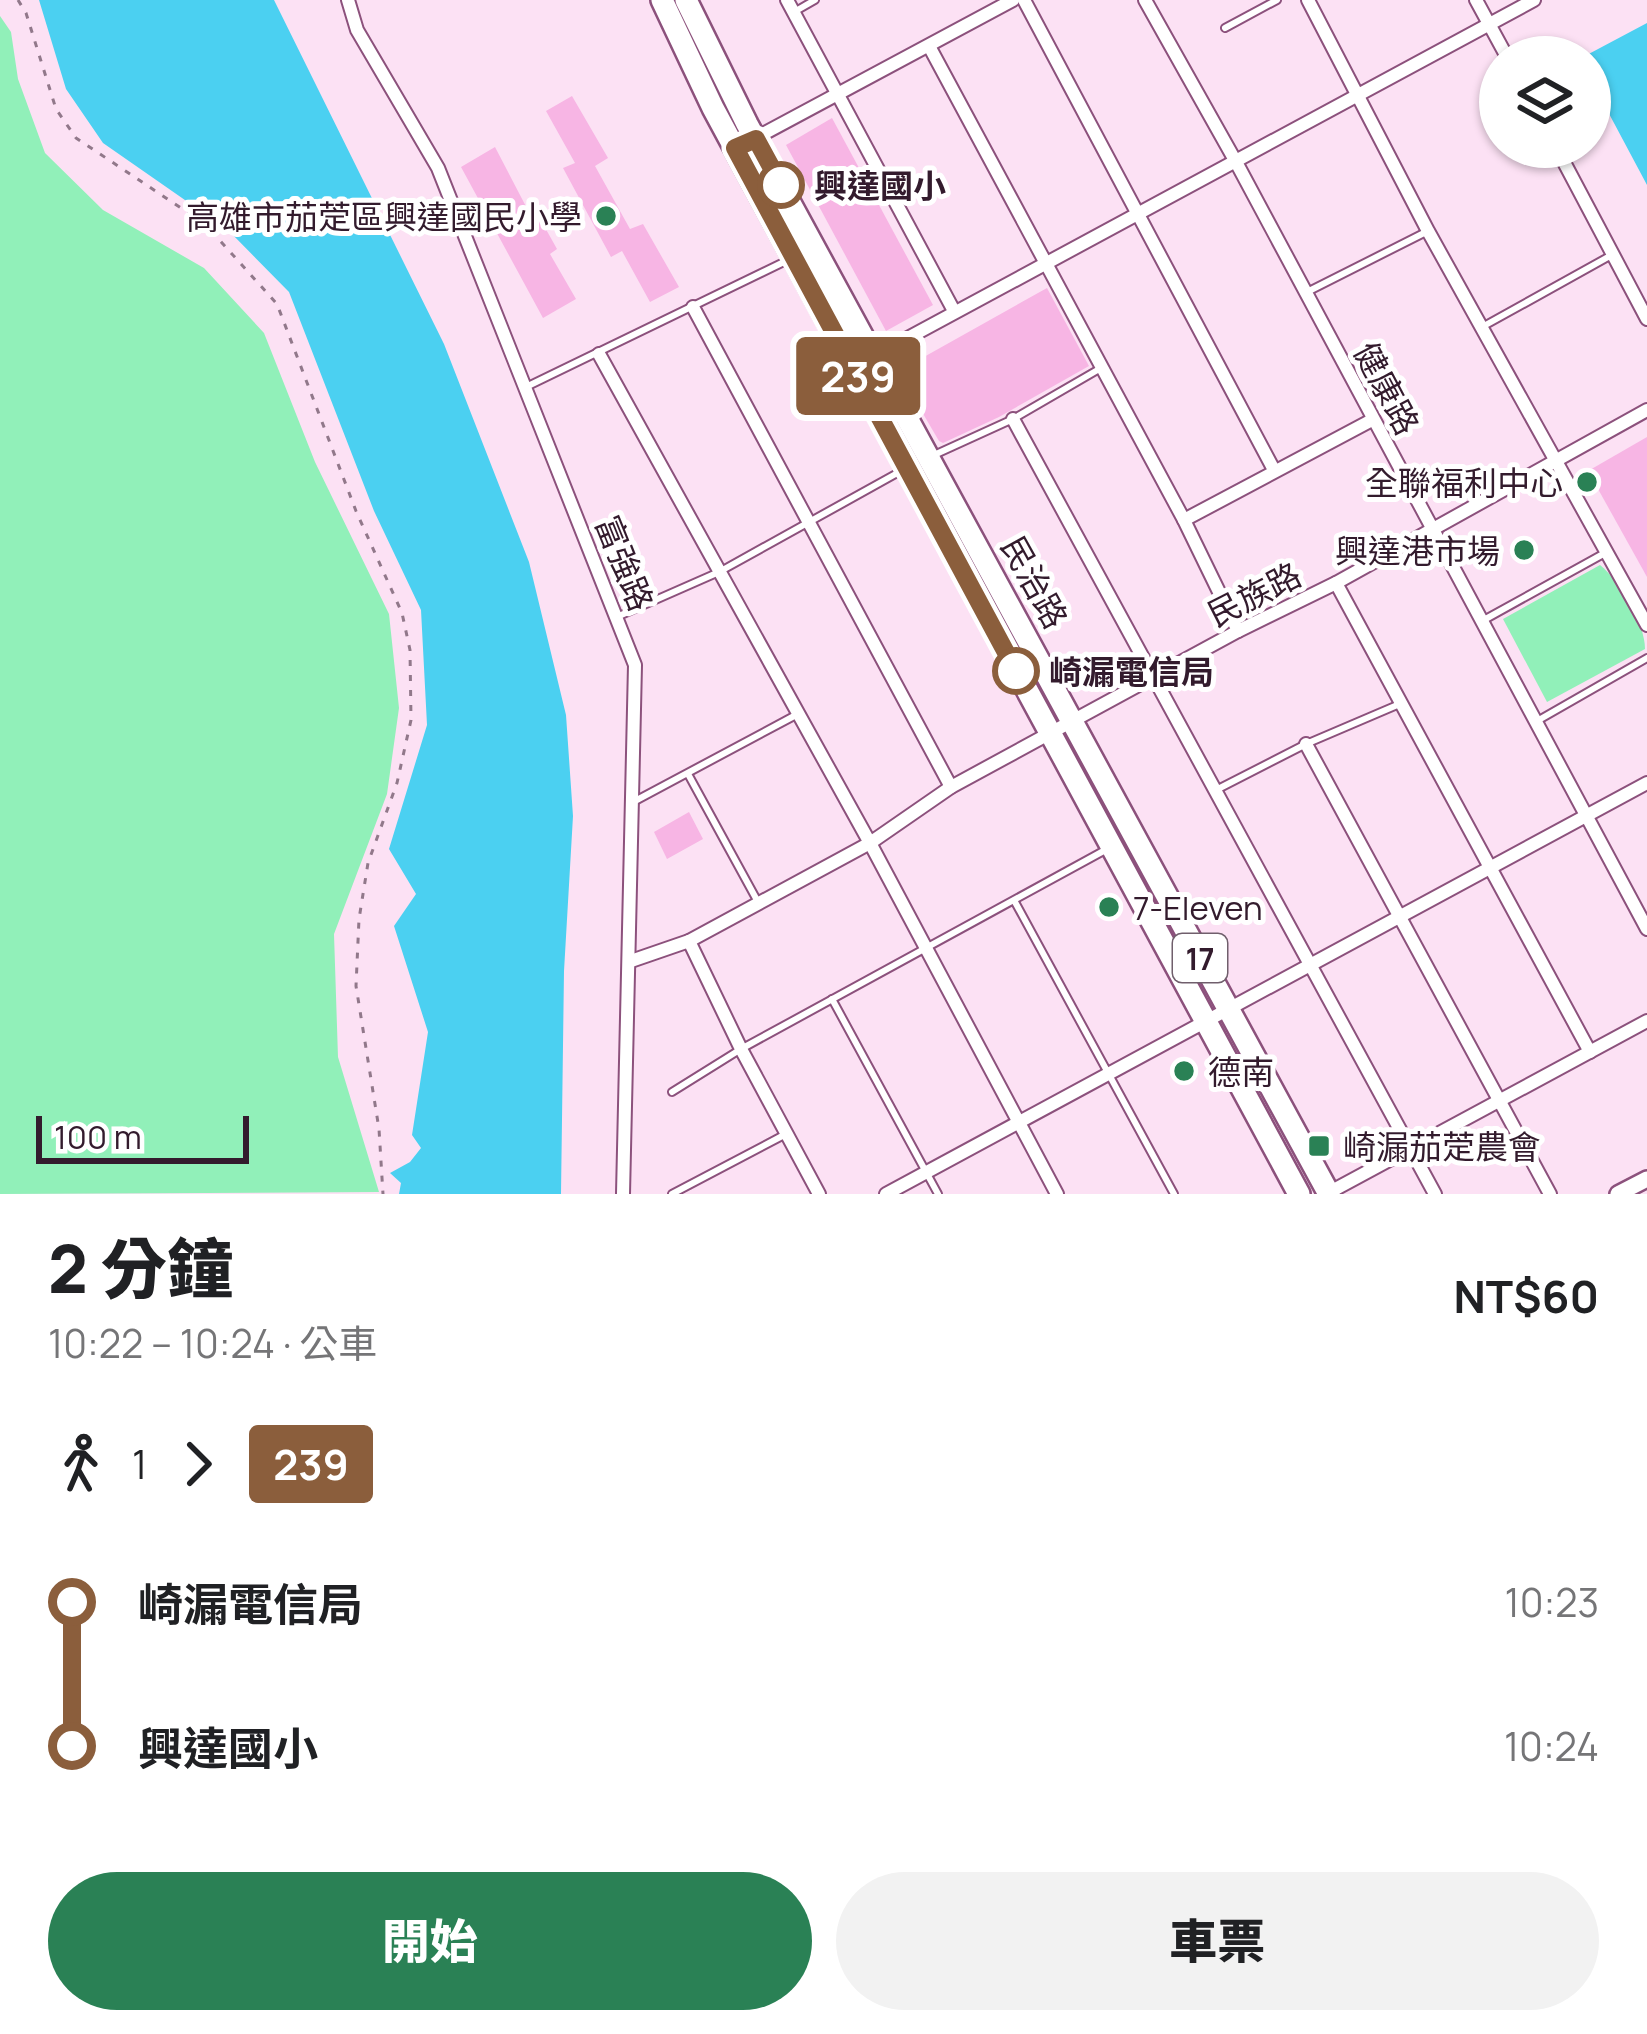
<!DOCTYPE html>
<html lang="zh-TW">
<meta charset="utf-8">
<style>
:root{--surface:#fff;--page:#f2f2f2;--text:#202124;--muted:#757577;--accent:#2a8155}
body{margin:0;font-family:Manrope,"Noto Sans TC",sans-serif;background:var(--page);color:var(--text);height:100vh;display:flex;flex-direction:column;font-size:45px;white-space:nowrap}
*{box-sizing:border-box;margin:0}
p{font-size:39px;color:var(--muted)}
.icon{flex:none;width:66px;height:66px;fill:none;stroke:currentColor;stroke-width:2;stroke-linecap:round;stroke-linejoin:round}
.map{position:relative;height:1194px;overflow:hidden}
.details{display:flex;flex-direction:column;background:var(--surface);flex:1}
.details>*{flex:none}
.badge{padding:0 24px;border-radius:9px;font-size:42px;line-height:78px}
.fabs{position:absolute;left:1479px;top:36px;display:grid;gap:24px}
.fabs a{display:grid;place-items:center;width:132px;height:132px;border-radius:50%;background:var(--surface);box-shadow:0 3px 9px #0004;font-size:60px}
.scale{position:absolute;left:36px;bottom:30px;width:213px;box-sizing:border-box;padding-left:12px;border:6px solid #331b2d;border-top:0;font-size:33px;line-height:42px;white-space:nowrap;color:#331b2d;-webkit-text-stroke:9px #fff;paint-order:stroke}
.map>.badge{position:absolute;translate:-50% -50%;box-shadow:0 0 0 6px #fff}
.legs{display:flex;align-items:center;gap:18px;height:132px;padding:0 48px;font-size:39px}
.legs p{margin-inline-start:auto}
.overview{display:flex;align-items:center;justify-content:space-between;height:204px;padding:0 48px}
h1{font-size:66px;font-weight:800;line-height:90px}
.button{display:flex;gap:24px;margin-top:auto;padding:24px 48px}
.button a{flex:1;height:138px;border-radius:72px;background:var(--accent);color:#fff;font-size:48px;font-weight:800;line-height:138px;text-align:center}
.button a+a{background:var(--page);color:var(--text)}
ul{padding:0 48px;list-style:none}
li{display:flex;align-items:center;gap:42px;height:144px;font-size:45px}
li i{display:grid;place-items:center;width:18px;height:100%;margin:0 15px;background:currentColor}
li i::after{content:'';width:30px;height:30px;margin:-15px;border:9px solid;border-radius:50%;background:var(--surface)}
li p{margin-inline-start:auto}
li:first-child i{background:linear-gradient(#0000 50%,currentColor 0)}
li:last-child i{background:linear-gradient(currentColor 50%,#0000 0)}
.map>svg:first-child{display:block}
</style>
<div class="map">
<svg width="1647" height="1194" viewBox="0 0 1647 1194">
<rect width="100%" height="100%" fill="#fce1f4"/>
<g fill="#91f0b9">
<path d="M 0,16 L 11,32 L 18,79 L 45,153 L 103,210 L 204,268 L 264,333 L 315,462 L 389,614 L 399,708 L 387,794 L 334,934 L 338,1057 L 379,1192 L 0,1194 Z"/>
<path d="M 1600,565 C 1620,581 1645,624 1645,649 L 1547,702 L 1503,619 Z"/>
</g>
<g fill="#4bd0f1">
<path d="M 39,0 L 274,0 L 444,344 L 529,562 L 566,715 L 573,816 L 564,971 L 561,1194 L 399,1194 L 401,1183 L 390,1173 L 410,1162 L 421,1148 L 412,1135 L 428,1032 L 394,926 L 416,894 L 389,849 L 427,725 L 421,610 L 374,511 L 289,292 L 228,230 L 103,143 L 66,89 Z"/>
<path d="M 1647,23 L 1647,185 L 1590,78 L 1590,57 L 1583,57 Z"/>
</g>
<g fill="#f7b5e4">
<path d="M 572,96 L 608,158 L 595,166 L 630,229 L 643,224 L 679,287 L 650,302 L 622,251 L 611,257 L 563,168 L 575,163 L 546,111 Z"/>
<path d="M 832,118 L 933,305 L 886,331 L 786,145 Z"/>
<path d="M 495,147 L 532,218 L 538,215 L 557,249 L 550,254 L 576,299 L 543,318 L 461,167 Z"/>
<path d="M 1047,288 L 1089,366 L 999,417 L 943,443 L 939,441 L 905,383 L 906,367 Z"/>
<path d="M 1647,437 L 1647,577 L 1588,471 Z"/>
<path d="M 689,812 L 703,839 L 667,859 L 654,832 Z"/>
</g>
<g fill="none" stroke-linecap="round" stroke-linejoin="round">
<defs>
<g id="service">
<path d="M 794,12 L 815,0"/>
<path d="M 1225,28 L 1277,0"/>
<path d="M 1309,291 L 1426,232"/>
<path d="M 1482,327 L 1610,256"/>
<path d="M 526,387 L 788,260"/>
<path d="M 934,455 L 1013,419 L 1101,368"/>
<path d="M 619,616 L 719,572 L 901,471"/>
<path d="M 1482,621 L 1605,553"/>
<path d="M 1537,721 L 1647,658"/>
<path d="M 688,774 L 758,902"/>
<path d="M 1218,789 L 1306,744 L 1402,703"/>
<path d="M 635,801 L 796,715"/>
<path d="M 1015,902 L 1174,1194"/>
<path d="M 832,999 L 938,1194"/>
<path d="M 672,1092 L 741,1049 L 1109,848"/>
<path d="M 672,1194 L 786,1134"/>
</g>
<g id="minor">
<path d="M 348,0 L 357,30 L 438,168 L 635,665 L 623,1194"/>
<path d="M 787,0 L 954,311"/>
<path d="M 1024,0 L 1274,470"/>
<path d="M 1145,0 L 1236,162 L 1647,929"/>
<path d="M 1308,0 L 1428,231 L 1647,625"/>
<path d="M 1476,0 L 1507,57"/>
<path d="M 929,46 L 1184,520 L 1238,631"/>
<path d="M 750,141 L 1013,0"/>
<path d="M 1556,147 L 1647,319"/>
<path d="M 693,307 L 951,787"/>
<path d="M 599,354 L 870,843 L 1057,1194"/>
<path d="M 854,367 L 1534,0"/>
<path d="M 1013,419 L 1435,1194"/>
<path d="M 1184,520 L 1372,420"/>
<path d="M 1336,583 L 1590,1052"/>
<path d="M 1306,744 L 1550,1194"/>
<path d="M 689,941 L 741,1049 L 819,1194"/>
<path d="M 631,961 L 689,941 L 870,843 L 951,787 L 1238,631 L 1336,583 L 1647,410"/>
<path d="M 1328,1193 L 1647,1021"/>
<path d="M 886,1194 L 1647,783"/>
</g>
<path id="tertiary" d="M 1618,1194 L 1647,1179"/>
<g id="primary">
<path d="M 662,0 L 713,108 L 1299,1194"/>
<path d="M 686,0 L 747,124 L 1329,1194"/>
</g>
</defs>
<use href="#service" stroke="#8c517c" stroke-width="10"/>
<use href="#minor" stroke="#8c517c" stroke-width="16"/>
<use href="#tertiary" stroke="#8c517c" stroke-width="20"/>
<use href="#primary" stroke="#8c517c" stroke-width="26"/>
<path stroke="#91788a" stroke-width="3" stroke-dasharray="6 9" stroke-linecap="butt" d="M 18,0 L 26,13 L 56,109 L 76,138 L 205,224 L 277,304 L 356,511 L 402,613 L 410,650 L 411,720 L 397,783 L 368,863 L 359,919 L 356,986 L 379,1129 L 383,1194"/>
<use href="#service" stroke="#fff" stroke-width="6"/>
<use href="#minor" stroke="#fff" stroke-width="12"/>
<use href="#tertiary" stroke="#fff" stroke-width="15"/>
<use href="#primary" stroke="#fff" stroke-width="21"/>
</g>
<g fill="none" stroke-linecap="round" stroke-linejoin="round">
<defs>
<path id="line-1" d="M 781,185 L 756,139 L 735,148 L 1016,671"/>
</defs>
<use href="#line-1" stroke="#fff" stroke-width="27"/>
<use href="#line-1" stroke="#8b5e3c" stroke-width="18"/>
</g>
<g fill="#fff" stroke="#8b5e3c" stroke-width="6">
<circle cx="781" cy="185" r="21"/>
<circle cx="1016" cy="671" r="21"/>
</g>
<g fill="#2a8155" stroke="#fff" stroke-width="4.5">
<circle cx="606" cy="216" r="12"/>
<circle cx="1587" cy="482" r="12"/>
<circle cx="1524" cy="550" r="12"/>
<circle cx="1109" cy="907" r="12"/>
<circle cx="1184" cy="1071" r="12"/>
<rect x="1307" y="1134" width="24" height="24" rx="6"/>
</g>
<g text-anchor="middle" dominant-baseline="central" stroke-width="10" stroke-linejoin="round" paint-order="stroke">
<rect fill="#fff" stroke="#705f6c" stroke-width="3" x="1173" y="934" width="54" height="48" rx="9"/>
<g font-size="30" font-weight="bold" fill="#331b2d">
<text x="1200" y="958">17</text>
</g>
<g font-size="33" font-weight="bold" fill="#331b2d" stroke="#fff" text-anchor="start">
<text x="814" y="185">興達國小</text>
<text x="1049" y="671">崎漏電信局</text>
</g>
<g font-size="33" fill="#331b2d" stroke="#fff" text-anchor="end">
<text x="582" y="216">高雄市茄萣區興達國民小學</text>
<text x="1563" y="482">全聯福利中心</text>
<text x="1500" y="550">興達港市場</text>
<text x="1133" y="907" text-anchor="start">7-Eleven</text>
<text x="1208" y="1071" text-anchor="start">德南</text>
<text x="1343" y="1146" text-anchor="start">崎漏茄萣農會</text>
</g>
<g font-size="33" fill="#331b2d" stroke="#fff">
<text transform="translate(1387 388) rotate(62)">健康路</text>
<text transform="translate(625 563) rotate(68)">富強路</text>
<text transform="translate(1035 582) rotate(61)">民治路</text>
<text transform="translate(1254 594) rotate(-27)">民族路</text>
</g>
</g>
</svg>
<div class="fabs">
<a><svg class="icon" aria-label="layers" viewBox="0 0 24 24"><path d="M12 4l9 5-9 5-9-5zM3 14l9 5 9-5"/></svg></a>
</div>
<div class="scale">100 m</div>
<b class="badge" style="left:858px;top:376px;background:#8b5e3c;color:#fff">239</b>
</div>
<section class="details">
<div class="overview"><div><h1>2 分鐘</h1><p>10:22 – 10:24 · 公車</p></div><b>NT$60</b></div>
<div class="legs"><svg class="icon" aria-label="walk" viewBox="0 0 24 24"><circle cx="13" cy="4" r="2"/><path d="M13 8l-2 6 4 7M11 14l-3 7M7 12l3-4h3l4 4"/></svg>1<svg class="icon" aria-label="forward" viewBox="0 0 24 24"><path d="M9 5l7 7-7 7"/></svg><b class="badge" style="background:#8b5e3c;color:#fff">239</b></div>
<ul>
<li><i style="color:#8b5e3c"></i><b>崎漏電信局</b><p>10:23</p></li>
<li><i style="color:#8b5e3c"></i><b>興達國小</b><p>10:24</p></li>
</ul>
<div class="button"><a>開始</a><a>車票</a></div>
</section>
